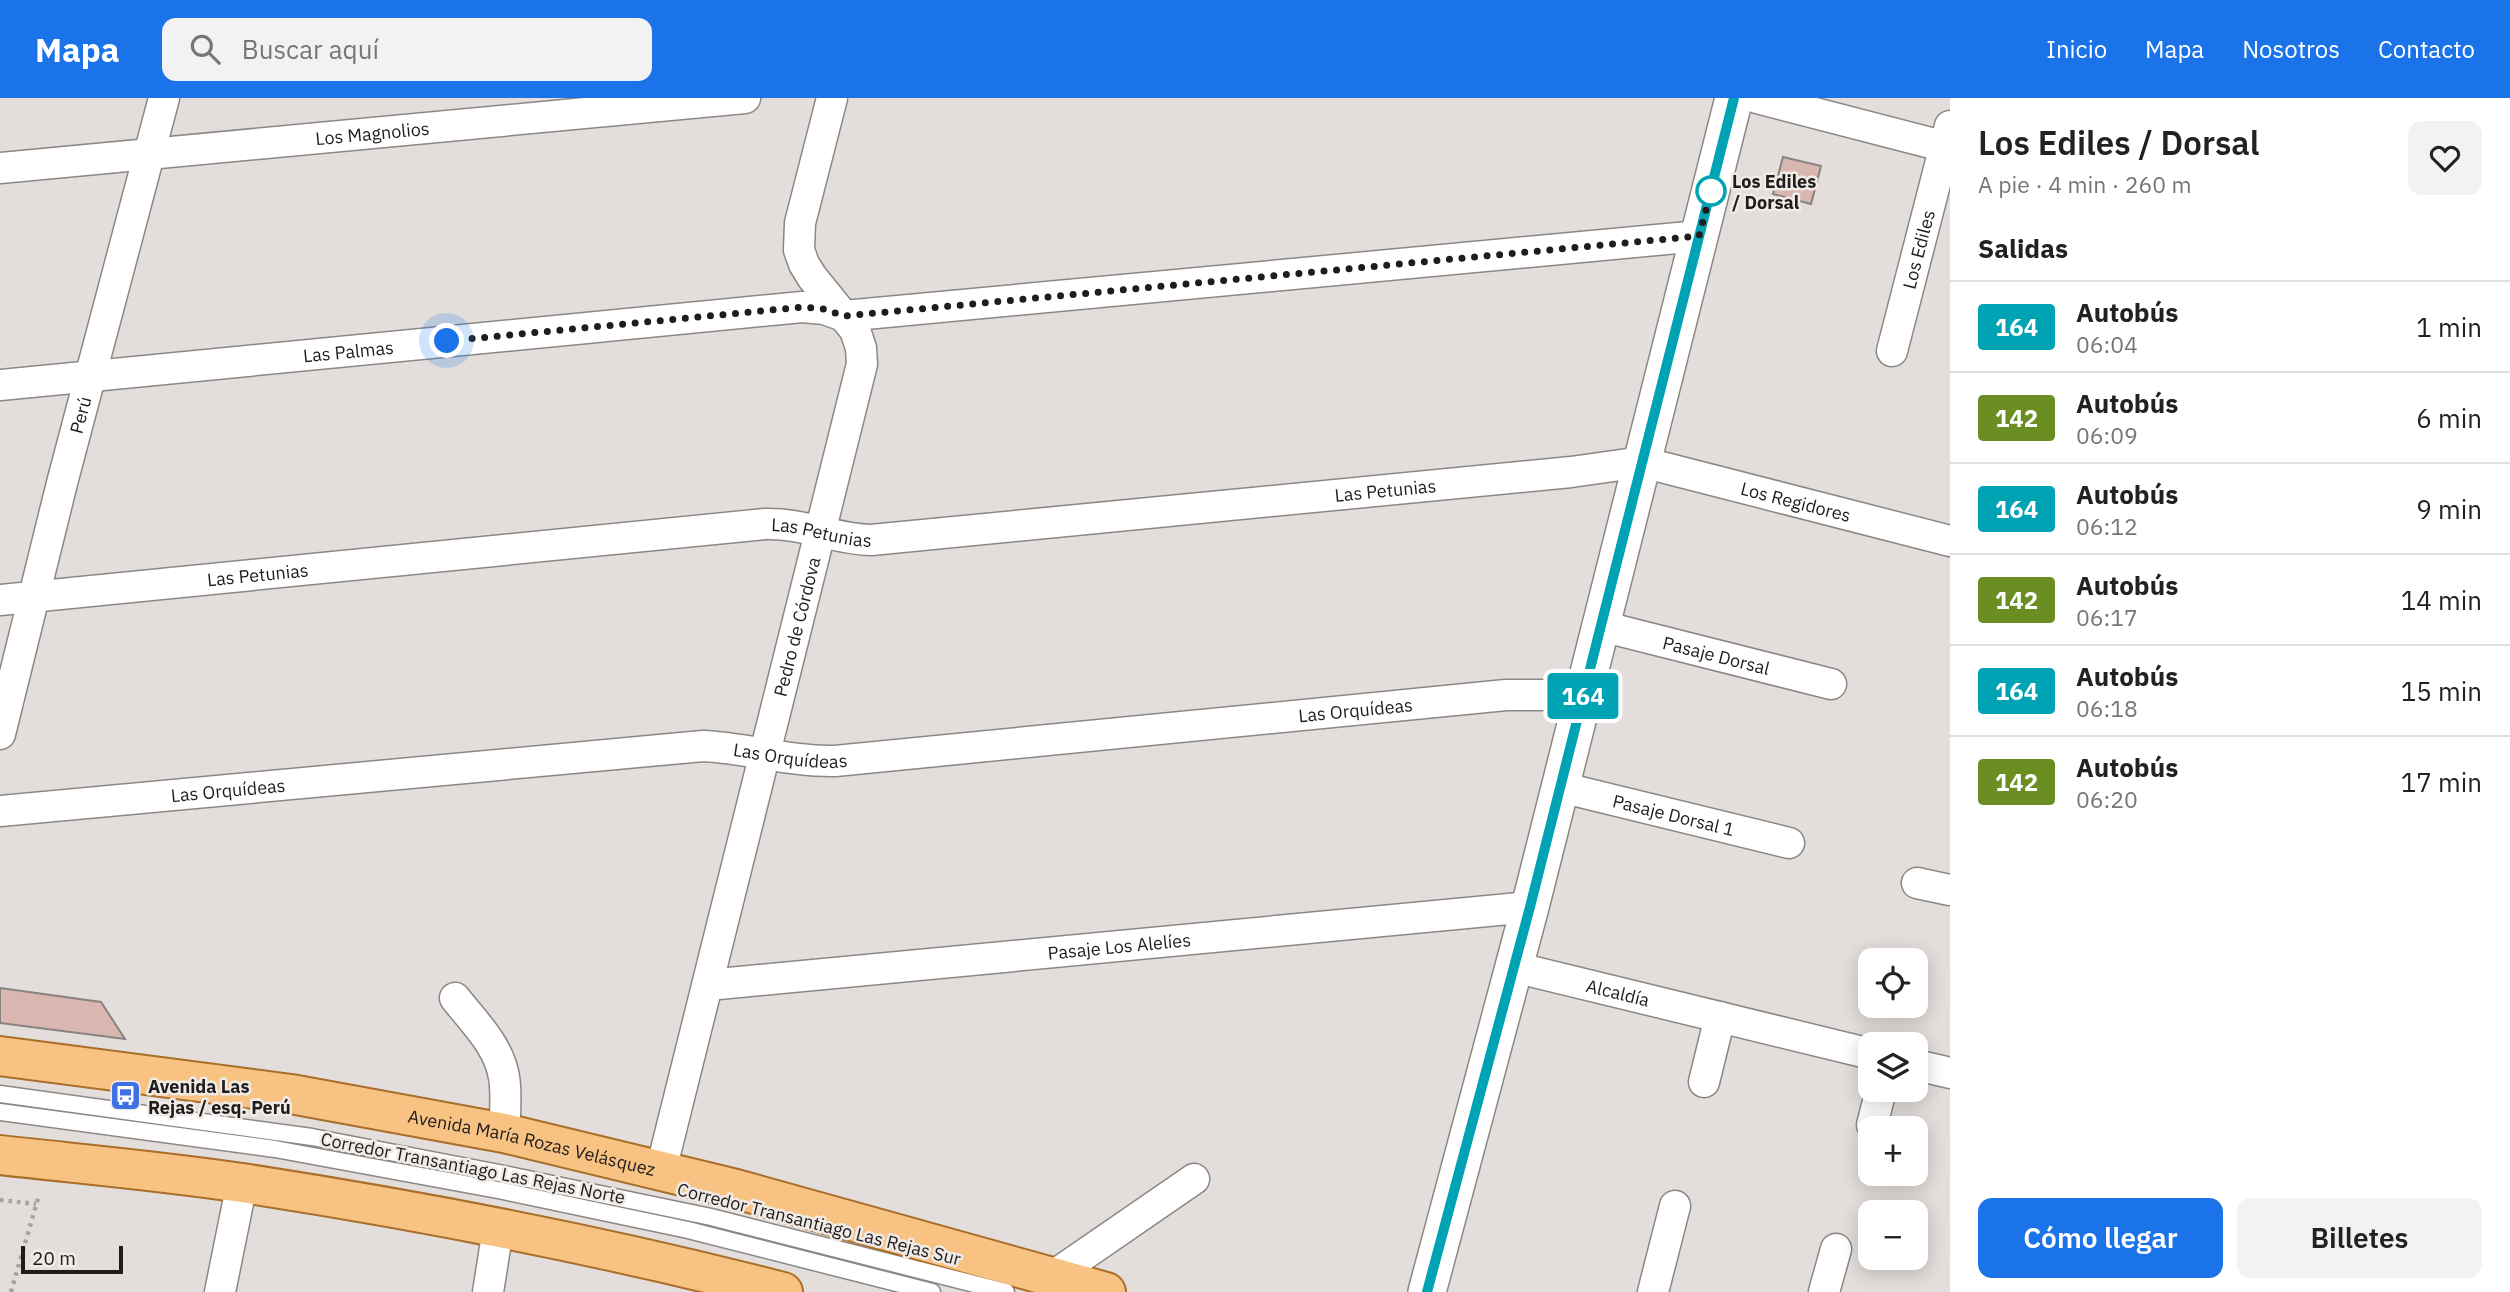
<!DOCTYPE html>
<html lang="es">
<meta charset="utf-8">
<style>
:root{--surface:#fff;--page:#f2f2f2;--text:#222;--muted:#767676;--line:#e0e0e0;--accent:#1a73e8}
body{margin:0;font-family:"IBM Plex Sans",sans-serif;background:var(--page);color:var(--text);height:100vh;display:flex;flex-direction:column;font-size:26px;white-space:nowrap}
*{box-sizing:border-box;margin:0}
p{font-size:23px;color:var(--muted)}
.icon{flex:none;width:38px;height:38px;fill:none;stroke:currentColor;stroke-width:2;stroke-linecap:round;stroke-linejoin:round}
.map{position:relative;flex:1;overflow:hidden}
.details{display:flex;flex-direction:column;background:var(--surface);width:560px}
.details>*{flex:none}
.badge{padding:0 14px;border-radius:5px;font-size:24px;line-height:46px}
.fabs{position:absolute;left:1858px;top:850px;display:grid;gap:14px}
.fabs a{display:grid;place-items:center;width:70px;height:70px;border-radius:14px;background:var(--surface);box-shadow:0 4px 18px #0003;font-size:35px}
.scale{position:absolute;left:21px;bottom:18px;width:102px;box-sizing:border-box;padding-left:7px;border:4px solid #1f1d1c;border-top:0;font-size:19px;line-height:24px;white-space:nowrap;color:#1f1d1c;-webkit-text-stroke:5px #f1ebe8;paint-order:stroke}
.you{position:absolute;width:35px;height:35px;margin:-18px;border:5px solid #fff;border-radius:50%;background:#1a73e8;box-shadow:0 0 0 10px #1a73e833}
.map>.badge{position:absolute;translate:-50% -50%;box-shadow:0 0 0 4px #fff}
h2{padding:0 28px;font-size:26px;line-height:63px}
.round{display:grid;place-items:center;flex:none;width:74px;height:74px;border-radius:14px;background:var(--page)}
.overview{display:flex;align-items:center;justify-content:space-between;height:119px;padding:0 28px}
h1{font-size:33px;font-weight:600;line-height:52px}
.cta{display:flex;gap:14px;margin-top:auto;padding:14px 28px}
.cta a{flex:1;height:80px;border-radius:14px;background:var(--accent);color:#fff;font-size:28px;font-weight:600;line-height:80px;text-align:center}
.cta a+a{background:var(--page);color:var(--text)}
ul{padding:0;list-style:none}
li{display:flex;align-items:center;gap:21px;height:91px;padding:0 28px;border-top:2px solid var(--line)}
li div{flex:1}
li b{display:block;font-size:26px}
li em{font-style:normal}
li .badge{min-width:77px;font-weight:700;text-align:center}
header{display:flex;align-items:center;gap:42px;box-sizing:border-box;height:98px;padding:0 35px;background:var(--accent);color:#fff}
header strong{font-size:33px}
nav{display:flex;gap:38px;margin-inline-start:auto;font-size:24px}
.search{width:490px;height:63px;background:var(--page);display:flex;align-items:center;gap:18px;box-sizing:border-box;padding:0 24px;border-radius:14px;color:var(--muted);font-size:26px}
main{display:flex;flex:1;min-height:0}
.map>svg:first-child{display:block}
</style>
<header>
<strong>Mapa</strong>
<div class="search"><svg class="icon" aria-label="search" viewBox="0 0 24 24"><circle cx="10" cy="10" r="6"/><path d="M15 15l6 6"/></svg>Buscar aquí</div>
<nav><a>Inicio</a><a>Mapa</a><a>Nosotros</a><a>Contacto</a></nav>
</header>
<main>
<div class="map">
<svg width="1950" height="1194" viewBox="0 0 1950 1194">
<rect width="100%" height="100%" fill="#e3dedb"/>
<g fill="#d9b6b0" stroke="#888281" stroke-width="2">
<path d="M 1783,59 L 1821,68 L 1811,106 L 1773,96 Z"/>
<path d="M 0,890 L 101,904 L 125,941 L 0,925 Z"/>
</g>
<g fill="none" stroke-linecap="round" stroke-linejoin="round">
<defs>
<g id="service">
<path d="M 0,996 L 312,1039 L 509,1077 L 711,1119 L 1006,1194"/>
<path d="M 0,1014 L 275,1051 L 503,1093 L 688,1132 L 932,1194"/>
</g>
<g id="minor">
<path d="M 1757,0 L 1950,50"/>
<path id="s1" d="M 0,70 L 745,0"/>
<path id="s2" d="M 1892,253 L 1950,28"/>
<path id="s3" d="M 0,287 L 802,209 L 824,211 L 844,218 L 1699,138"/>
<path id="s4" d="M 0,502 L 765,426 C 805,425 833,441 871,442 L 1571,374 L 1642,364 L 1950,443"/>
<path id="s5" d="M 1601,528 L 1831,586"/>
<path id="s6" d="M 0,636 L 62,385 L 164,0"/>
<path id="s7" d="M 1560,689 L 1789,745"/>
<path id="s8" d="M 0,713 L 703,648 C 748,650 790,664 835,663 L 1506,597 L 1583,597"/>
<path d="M 1917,785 L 1950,792"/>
<path id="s9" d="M 1514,869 L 1871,956"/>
<path id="s10" d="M 708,887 L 1530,809"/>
<path d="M 455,900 C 474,924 499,948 504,979 C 507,997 505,1017 504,1035"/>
<path d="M 1916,967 L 1950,975"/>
<path d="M 1704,984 L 1720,919"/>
<path d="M 1872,1027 L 1881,992"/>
<path id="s11" d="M 661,1072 L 862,266 L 861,250 L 855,232 L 812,179 L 804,166 L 799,152 L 800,125 L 832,0"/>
<path d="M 1053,1178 L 1194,1081"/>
<path d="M 220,1194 L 242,1085"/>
<path d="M 488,1194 L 498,1131"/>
<path d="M 1653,1194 L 1675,1108"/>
<path d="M 1824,1194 L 1836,1151"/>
</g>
<path id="tertiary" d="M 1427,1194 L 1530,809 L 1734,0"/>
<g id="primary">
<path id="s12" d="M 0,958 L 291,996 L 504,1035 L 736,1091 L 1106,1194"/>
<path d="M 0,1057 C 81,1066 162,1073 242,1085 C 424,1113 605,1148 783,1194"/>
</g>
</defs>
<use href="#service" stroke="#8c8785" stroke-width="19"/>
<use href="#minor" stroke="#8c8785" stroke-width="33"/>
<use href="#tertiary" stroke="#8c8785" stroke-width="40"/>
<use href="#primary" stroke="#a96e29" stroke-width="42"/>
<g stroke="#a7a3a1" stroke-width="4.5" stroke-dasharray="3.5 5" stroke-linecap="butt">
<path d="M 0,1102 L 36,1106"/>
<path d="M 11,1194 L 39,1097"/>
</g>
<use href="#service" stroke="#fff" stroke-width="16"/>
<use href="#minor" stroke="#fff" stroke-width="30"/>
<use href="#tertiary" stroke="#fff" stroke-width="37"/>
<use href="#primary" stroke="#f8c283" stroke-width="38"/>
</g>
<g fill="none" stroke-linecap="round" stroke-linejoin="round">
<defs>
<path id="line" d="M 1427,1194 L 1530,809 L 1734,0"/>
</defs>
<use href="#line" stroke="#fff" stroke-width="16"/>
<use href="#line" stroke="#00a3b4" stroke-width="10"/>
<path stroke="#1f1d1c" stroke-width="7" stroke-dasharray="0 12.6" d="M 447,243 L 803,209 L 824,211 L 844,218 L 1699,138 L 1711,93"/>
</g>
<defs>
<symbol id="bus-square" viewBox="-11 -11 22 22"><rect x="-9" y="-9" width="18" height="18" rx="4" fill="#3e71e1" stroke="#f1ebe8"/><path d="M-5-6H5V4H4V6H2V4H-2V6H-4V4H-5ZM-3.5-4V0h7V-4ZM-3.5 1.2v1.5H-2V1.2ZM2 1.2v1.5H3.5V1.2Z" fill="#fff"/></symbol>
</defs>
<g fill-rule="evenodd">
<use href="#bus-square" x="108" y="980" width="35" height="35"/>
</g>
<circle fill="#fff" stroke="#00a3b4" stroke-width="3.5" cx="1711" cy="93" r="14"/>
<g text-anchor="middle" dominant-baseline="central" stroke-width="5" stroke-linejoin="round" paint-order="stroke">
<g font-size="18" fill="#1f1d1c" stroke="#f1ebe8">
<text stroke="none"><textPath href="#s1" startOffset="374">Los Magnolios</textPath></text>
<text stroke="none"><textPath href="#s2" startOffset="105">Los Ediles</textPath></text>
<text stroke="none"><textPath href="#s3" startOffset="350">Las Palmas</textPath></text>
<text stroke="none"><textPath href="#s6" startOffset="329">Perú</textPath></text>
<text stroke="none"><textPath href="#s4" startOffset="1393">Las Petunias</textPath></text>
<text stroke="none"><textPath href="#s4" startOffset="1810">Los Regidores</textPath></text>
<text stroke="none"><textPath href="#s4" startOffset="826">Las Petunias</textPath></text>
<text stroke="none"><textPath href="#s4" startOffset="259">Las Petunias</textPath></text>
<text stroke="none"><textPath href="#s11" startOffset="560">Pedro de Córdova</textPath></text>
<text stroke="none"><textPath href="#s5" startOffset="119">Pasaje Dorsal</textPath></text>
<text stroke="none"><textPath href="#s8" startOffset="1362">Las Orquídeas</textPath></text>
<text stroke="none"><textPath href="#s8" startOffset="794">Las Orquídeas</textPath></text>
<text stroke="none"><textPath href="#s8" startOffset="229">Las Orquídeas</textPath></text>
<text stroke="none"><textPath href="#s7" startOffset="117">Pasaje Dorsal 1</textPath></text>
<text stroke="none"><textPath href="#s10" startOffset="413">Pasaje Los Alelíes</textPath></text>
<text stroke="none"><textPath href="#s9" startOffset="107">Alcaldía</textPath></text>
<text stroke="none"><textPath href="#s12" startOffset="539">Avenida María Rozas Velásquez</textPath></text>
<text transform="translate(473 1070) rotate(11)">Corredor Transantiago Las Rejas Norte</text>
<text transform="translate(819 1126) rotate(14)">Corredor Transantiago Las Rejas Sur</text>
</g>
<g font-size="18" font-weight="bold" fill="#1f1d1c" stroke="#f1ebe8" text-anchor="start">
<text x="1732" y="83">Los Ediles<tspan x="1732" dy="21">/ Dorsal</tspan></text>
</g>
<g font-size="18" font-weight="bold" fill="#1f1d1c" stroke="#f1ebe8" text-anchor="start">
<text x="148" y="988">Avenida Las<tspan x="148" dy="21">Rejas / esq. Perú</tspan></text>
</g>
</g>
</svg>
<div class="fabs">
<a><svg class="icon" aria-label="locate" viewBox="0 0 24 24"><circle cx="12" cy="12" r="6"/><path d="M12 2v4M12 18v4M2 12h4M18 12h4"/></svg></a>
<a><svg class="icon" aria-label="layers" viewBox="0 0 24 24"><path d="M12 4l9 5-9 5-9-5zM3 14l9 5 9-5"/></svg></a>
<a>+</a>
<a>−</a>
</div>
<div class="scale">20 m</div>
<div class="you" style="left:447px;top:243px"></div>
<b class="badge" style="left:1583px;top:598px;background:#00a3b4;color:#fff">164</b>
</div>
<section class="details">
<div class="overview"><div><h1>Los Ediles / Dorsal</h1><p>A pie · 4 min · 260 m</p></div><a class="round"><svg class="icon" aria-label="heart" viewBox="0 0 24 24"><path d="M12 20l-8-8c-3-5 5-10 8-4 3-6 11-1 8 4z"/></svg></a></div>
<h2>Salidas</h2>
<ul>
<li><span class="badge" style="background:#00a3b4;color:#fff">164</span><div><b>Autobús</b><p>06:04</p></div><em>1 min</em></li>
<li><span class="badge" style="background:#6b8e23;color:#fff">142</span><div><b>Autobús</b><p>06:09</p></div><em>6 min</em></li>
<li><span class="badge" style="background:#00a3b4;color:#fff">164</span><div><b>Autobús</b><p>06:12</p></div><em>9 min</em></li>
<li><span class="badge" style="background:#6b8e23;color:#fff">142</span><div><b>Autobús</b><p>06:17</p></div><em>14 min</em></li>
<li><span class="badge" style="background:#00a3b4;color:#fff">164</span><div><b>Autobús</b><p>06:18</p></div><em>15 min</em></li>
<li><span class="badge" style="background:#6b8e23;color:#fff">142</span><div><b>Autobús</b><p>06:20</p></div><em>17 min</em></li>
</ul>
<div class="cta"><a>Cómo llegar</a><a>Billetes</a></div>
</section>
</main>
